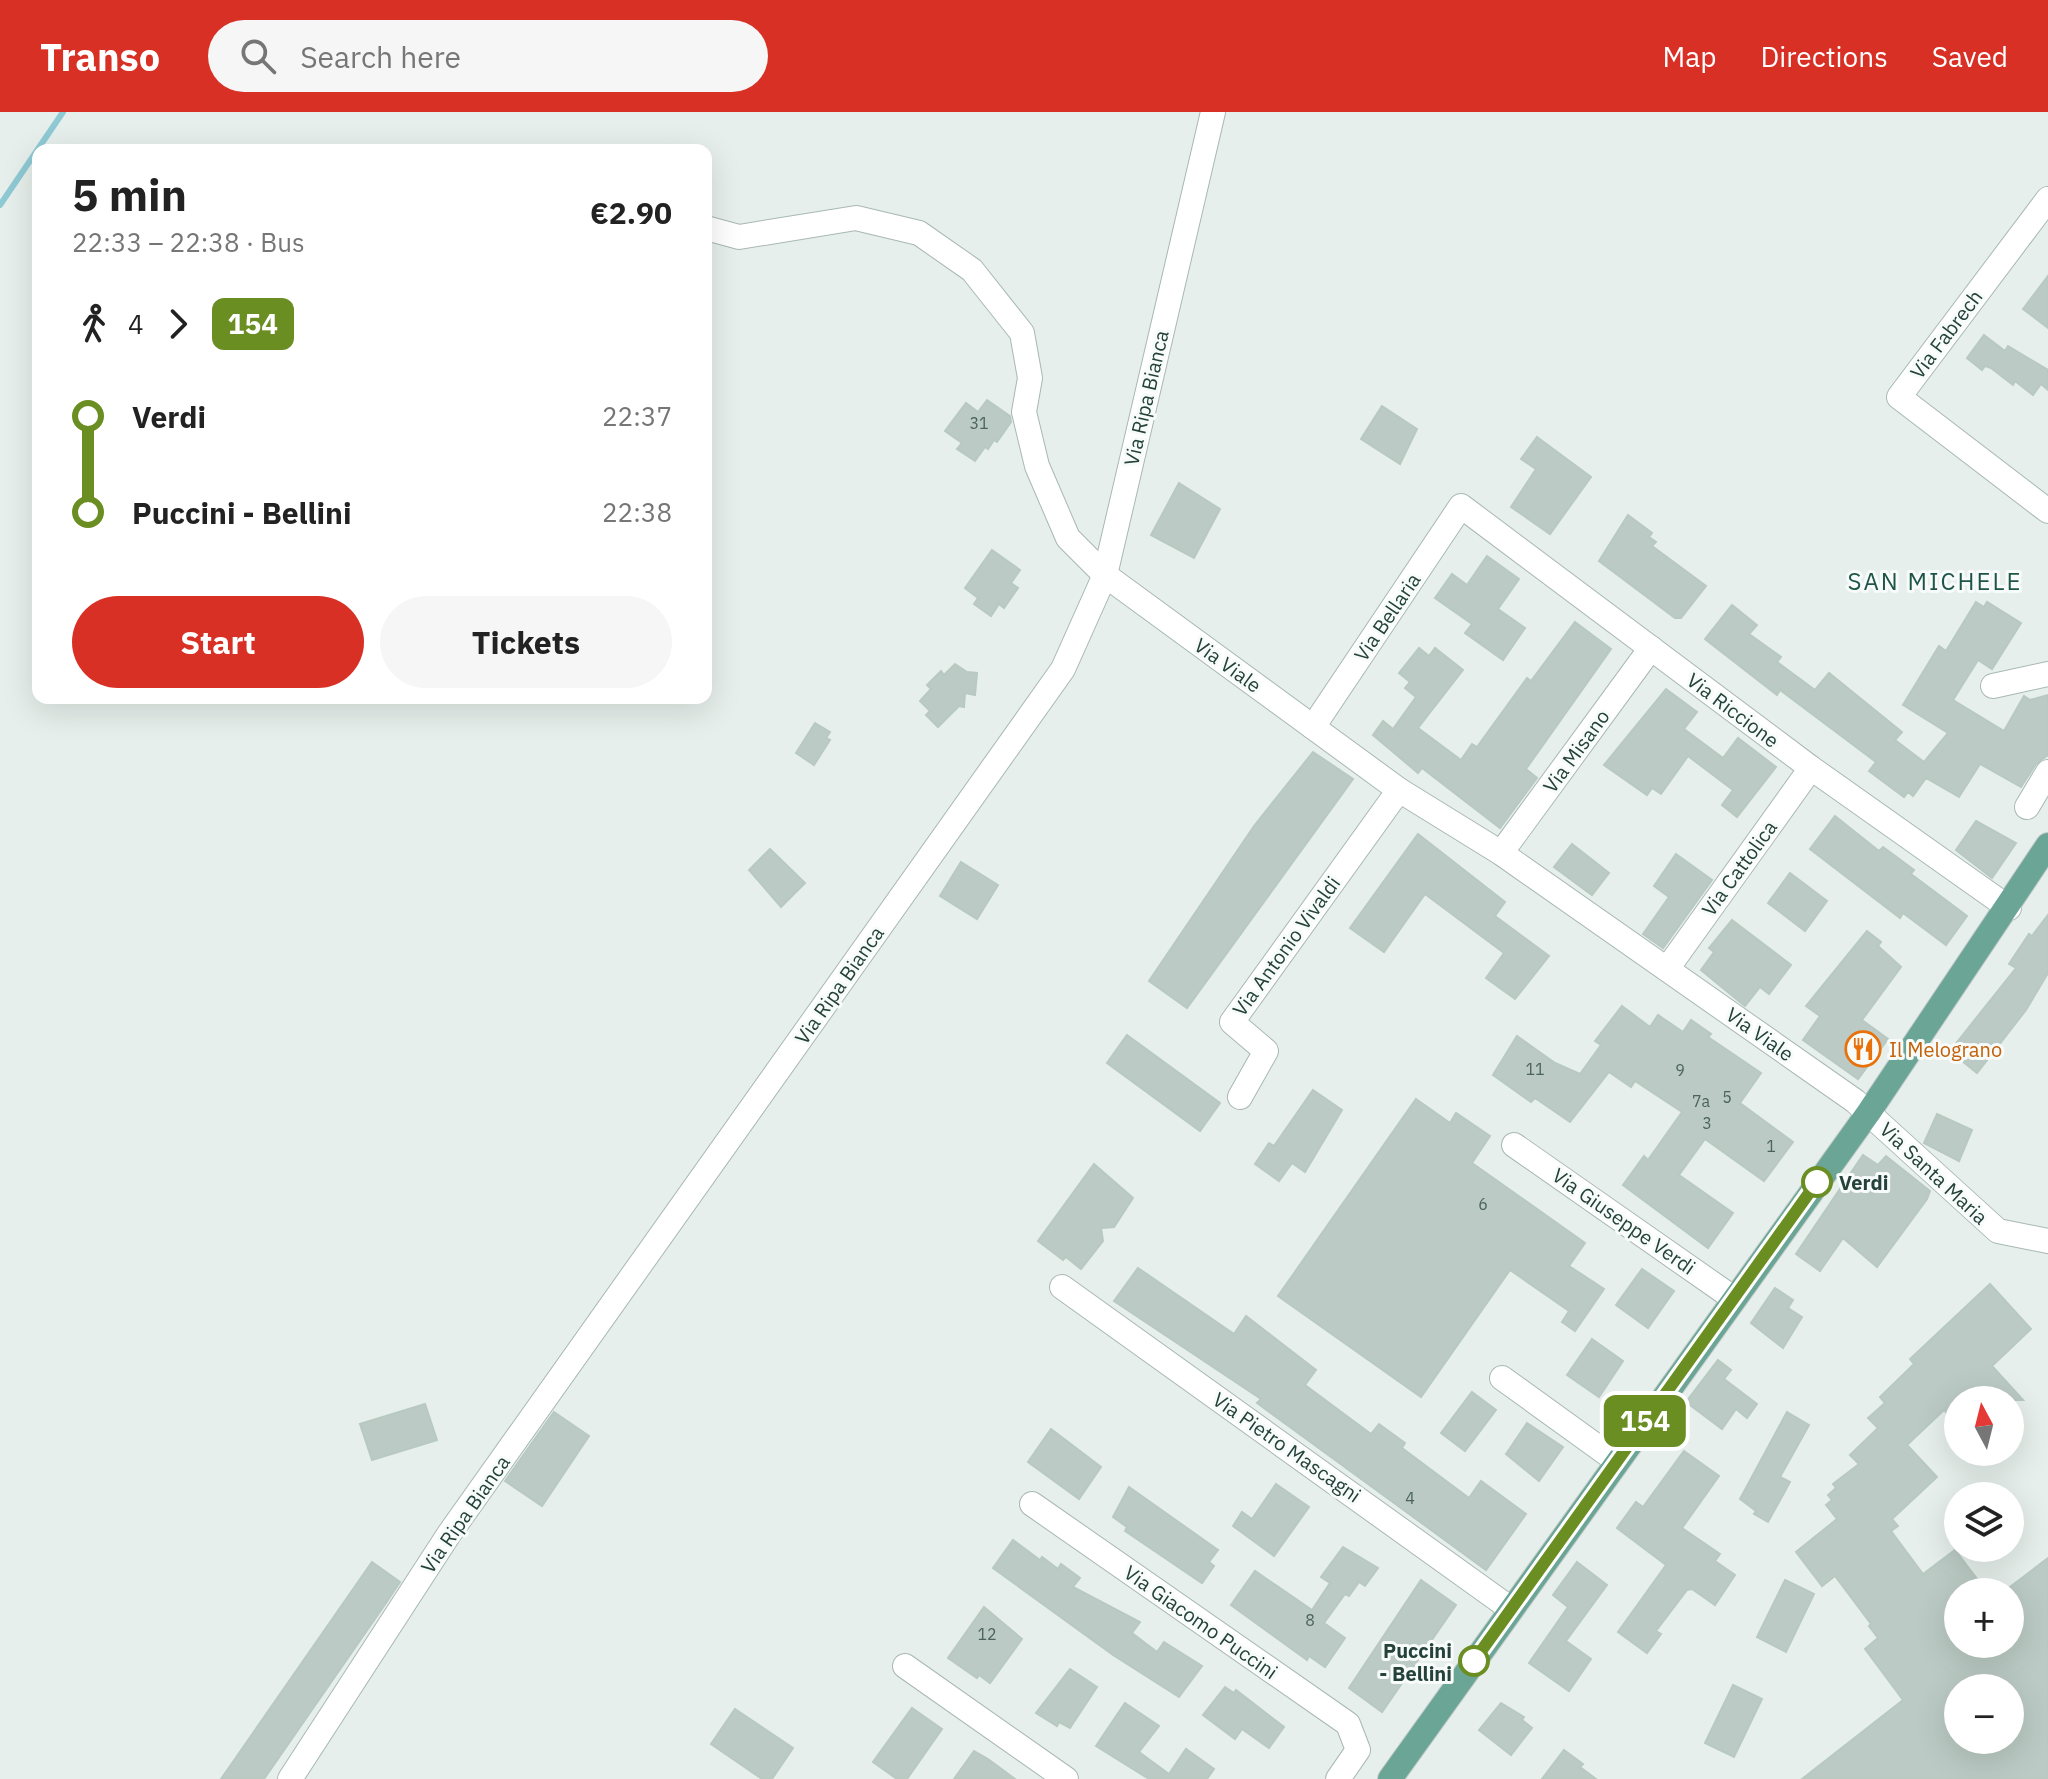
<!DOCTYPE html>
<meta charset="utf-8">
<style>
:root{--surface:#fff;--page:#f6f6f6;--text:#222;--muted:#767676;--accent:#d93025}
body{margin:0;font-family:"IBM Plex Sans",sans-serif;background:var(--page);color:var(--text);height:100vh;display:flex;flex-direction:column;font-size:30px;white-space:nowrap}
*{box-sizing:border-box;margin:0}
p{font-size:26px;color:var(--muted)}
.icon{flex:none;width:44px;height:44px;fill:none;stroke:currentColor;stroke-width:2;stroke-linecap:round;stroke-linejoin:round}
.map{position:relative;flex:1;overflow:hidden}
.side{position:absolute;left:32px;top:32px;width:680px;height:560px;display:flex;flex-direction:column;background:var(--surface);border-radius:16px;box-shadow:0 8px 32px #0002}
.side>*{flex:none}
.badge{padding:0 16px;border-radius:12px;font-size:28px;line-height:52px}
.needle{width:52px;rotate:353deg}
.fabs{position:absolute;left:1944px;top:1274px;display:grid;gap:16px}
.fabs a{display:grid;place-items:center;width:80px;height:80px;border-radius:50%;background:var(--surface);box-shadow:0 8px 32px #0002;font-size:40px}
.map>.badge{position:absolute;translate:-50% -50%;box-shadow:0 0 0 4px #fff}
.legs{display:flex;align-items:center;gap:12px;height:88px;padding:0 40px;font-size:26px}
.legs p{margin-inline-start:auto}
.headline{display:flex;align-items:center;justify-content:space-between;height:136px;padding:0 40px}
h1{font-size:44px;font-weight:700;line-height:60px}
.action{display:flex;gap:16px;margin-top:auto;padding:16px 40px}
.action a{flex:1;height:92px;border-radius:48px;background:var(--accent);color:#fff;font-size:32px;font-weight:700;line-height:92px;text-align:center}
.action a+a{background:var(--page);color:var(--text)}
ul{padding:0 40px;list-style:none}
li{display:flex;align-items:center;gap:28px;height:96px;font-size:30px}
li i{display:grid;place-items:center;width:12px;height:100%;margin:0 10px;background:currentColor}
li i::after{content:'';width:20px;height:20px;margin:-10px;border:6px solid;border-radius:50%;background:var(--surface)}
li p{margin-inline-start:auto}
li:first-child i{background:linear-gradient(#0000 50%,currentColor 0)}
li:last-child i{background:linear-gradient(currentColor 50%,#0000 0)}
header{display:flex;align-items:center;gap:48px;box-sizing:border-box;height:112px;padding:0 40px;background:var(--accent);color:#fff}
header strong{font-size:38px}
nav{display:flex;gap:44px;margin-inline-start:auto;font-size:28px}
.search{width:560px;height:72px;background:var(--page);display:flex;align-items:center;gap:20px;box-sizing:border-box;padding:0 28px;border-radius:44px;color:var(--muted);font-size:30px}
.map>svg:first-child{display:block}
</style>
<header>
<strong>Transo</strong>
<div class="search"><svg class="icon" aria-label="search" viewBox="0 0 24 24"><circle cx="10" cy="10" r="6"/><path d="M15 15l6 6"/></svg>Search here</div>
<nav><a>Map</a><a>Directions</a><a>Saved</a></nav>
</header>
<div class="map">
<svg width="2048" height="1667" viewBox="0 0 2048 1667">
<rect width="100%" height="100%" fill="#e6efeb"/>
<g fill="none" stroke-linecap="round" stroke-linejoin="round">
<path stroke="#8ec9d4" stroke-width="6" d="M 0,93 L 63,0"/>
</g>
<g fill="#bbcac4" stroke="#b8c9c2" stroke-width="2" fill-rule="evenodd">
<path d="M 2048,164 L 2048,216 L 2023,197 Z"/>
<path d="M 1984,223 L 2005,239 L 2008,234 L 2048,258 L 2048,278 L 2041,272 L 2033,283 L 2015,269 L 2013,273 L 1991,256 L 1985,254 L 1982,258 L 1967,246 Z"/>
<path d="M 987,288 L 1010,304 L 1011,310 L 997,330 L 994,328 L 988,337 L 985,335 L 975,349 L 957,337 L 962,331 L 945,319 L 966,291 L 978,300 Z"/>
<path d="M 1382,294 L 1417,317 L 1400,352 L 1361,327 Z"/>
<path d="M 1537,325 L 1591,365 L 1550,422 L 1511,395 L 1536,357 L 1521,347 Z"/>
<path d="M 1179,371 L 1220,397 L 1194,446 L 1151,423 Z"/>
<path d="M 1628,403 L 1652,421 L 1649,425 L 1656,430 L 1652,434 L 1706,474 L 1681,506 L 1675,506 L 1599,449 Z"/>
<path d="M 992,438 L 1020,458 L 1011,471 L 1018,476 L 1004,496 L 999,492 L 991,504 L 974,492 L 978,486 L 965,476 Z"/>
<path d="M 1487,444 L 1519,467 L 1498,497 L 1525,516 L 1503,548 L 1465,521 L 1472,512 L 1435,486 L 1452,462 L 1467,473 Z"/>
<path d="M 1976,490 L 1984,495 L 1987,490 L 2021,511 L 1992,557 L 1978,548 L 1953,588 L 2004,619 L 2024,584 L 2030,588 L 2048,583 L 2048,643 L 2036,652 L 2021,675 L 1980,652 L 1959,685 L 1926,666 L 1913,684 L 1908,680 L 1904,685 L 1869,659 L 1876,650 L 1780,578 L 1777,583 L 1705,527 L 1732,493 L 1757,513 L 1749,522 L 1781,545 L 1777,550 L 1815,578 L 1829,561 L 1902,620 L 1895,628 L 1924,650 L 1948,621 L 1903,593 L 1939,534 L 1946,539 Z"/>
<path d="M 1575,510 L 1611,537 L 1526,657 L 1537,666 L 1500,716 L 1422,656 L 1418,661 L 1373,623 L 1383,609 L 1393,617 L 1416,585 L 1405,576 L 1410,570 L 1399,561 L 1419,536 L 1429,544 L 1435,536 L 1463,558 L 1418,616 L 1461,648 L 1472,632 L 1477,635 L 1527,566 L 1531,569 Z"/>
<path d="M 955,552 L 967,560 L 977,561 L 975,583 L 965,581 L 964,595 L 959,594 L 938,615 L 926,603 L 930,599 L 920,589 L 931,577 L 927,573 L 941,559 L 944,563 Z"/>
<path d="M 1666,577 L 1697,600 L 1684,617 L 1723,646 L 1738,626 L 1776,655 L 1737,705 L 1722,693 L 1733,678 L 1688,644 L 1661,682 L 1652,676 L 1647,683 L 1604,653 Z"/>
<path d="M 815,611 L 830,620 L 826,626 L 830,628 L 814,653 L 796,641 Z"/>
<path d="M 1313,640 L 1353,667 L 1187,896 L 1149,869 L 1254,714 Z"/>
<path d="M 1835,704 L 1879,739 L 1883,735 L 1914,758 L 1911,762 L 1967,804 L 1946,833 L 1903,801 L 1900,806 L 1810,737 Z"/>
<path d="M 1976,709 L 2016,731 L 1992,766 L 1956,738 Z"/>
<path d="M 1418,722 L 1505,790 L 1495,804 L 1549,844 L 1515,887 L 1486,866 L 1504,841 L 1425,782 L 1384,840 L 1350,816 Z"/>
<path d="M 1572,732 L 1609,761 L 1592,783 L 1554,755 Z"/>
<path d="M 770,737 L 805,771 L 781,795 L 749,758 Z"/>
<path d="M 1676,742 L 1712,768 L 1663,836 L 1643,822 L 1669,785 L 1654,774 Z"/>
<path d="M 961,750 L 998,773 L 977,807 L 940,784 Z"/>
<path d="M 1790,761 L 1827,789 L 1805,819 L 1768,791 Z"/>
<path d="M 2048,803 L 2048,861 L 2026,898 L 1977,961 L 1950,939 L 2016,856 L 2009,852 L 2029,822 L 2032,824 Z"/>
<path d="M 1732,808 L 1791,853 L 1769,882 L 1760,875 L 1745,894 L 1701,858 L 1714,840 L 1709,836 Z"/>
<path d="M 1867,819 L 1881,830 L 1878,834 L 1901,855 L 1862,908 L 1888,927 L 1858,967 L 1803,928 L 1820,904 L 1806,894 Z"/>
<path d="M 1622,894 L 1650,915 L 1658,903 L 1683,920 L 1691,908 L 1711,922 L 1708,925 L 1761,961 L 1740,991 L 1793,1030 L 1764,1069 L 1705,1027 L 1679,1063 L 1733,1101 L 1708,1136 L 1623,1073 L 1644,1044 L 1648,1048 L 1682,1000 L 1635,969 L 1631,975 L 1609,960 L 1570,1010 L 1535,986 L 1531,990 L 1493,963 L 1517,924 L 1555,951 L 1580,962 L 1601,933 L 1595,929 Z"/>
<path d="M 1127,923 L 1220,991 L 1200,1019 L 1107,951 Z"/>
<path d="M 1313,978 L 1342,998 L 1305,1060 L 1292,1051 L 1279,1069 L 1255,1052 L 1269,1031 L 1274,1034 Z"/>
<path d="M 1416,987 L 1450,1011 L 1456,1001 L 1490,1024 L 1472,1051 L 1585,1131 L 1569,1154 L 1604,1177 L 1575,1219 L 1562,1210 L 1569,1199 L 1510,1158 L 1421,1285 L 1278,1184 Z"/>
<path d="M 1937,1002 L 1972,1018 L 1959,1049 L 1924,1031 Z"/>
<path d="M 1863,1043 L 1878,1053 L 1886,1044 L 1930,1079 L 1927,1087 L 1877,1155 L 1843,1126 L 1820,1159 L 1796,1142 Z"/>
<path d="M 1094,1052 L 1133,1086 L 1114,1115 L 1101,1116 L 1103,1129 L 1081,1157 L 1066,1145 L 1063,1148 L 1038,1129 Z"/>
<path d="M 1138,1156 L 1234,1222 L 1246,1204 L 1316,1258 L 1305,1273 L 1371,1322 L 1379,1312 L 1405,1331 L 1402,1336 L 1469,1386 L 1481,1369 L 1526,1402 L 1486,1458 L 1257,1291 L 1261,1287 L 1114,1189 Z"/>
<path d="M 1642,1157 L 1674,1179 L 1648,1216 L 1616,1193 Z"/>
<path d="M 1990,1172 L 2031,1217 L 1992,1254 L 2023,1288 L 1958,1288 L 1958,1312 L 1944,1298 L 1907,1333 L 1937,1365 L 1892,1407 L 1898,1414 L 1891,1419 L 1923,1462 L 1955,1438 L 1987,1480 L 1958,1480 L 1958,1532 L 2010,1532 L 2010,1475 L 2048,1446 L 2048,1667 L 1802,1667 L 1903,1588 L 1865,1537 L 1878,1526 L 1869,1514 L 1871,1512 L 1835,1464 L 1822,1474 L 1796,1440 L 1837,1407 L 1826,1393 L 1832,1388 L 1828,1383 L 1836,1376 L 1833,1372 L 1859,1352 L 1850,1343 L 1878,1316 L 1868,1306 L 1885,1291 L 1880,1285 L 1914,1252 L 1910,1247 ZM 1958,1576 L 2010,1576 L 2010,1628 L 1958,1628 Z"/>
<path d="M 1775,1176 L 1793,1188 L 1788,1196 L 1802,1205 L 1783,1236 L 1751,1211 Z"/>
<path d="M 1592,1227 L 1623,1249 L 1599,1285 L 1567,1263 Z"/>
<path d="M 1718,1248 L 1731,1258 L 1724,1267 L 1757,1292 L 1747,1306 L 1736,1297 L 1722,1317 L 1686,1290 Z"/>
<path d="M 1472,1280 L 1496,1298 L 1465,1339 L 1441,1321 Z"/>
<path d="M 425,1292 L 437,1328 L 372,1348 L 360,1312 Z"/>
<path d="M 554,1300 L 589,1324 L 542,1394 L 505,1369 Z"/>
<path d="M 1787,1300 L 1809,1313 L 1780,1365 L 1790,1370 L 1768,1410 L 1754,1402 L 1756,1399 L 1740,1387 Z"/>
<path d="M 1527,1311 L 1563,1335 L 1539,1369 L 1506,1342 Z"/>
<path d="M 1051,1317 L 1101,1355 L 1079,1387 L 1028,1350 Z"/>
<path d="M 1684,1339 L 1719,1364 L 1682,1416 L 1720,1442 L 1715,1449 L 1735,1463 L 1715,1493 L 1692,1477 L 1687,1478 L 1656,1519 L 1661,1522 L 1647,1541 L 1618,1520 L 1666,1453 L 1617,1416 L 1636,1390 L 1643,1395 Z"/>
<path d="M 1276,1372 L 1309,1395 L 1274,1444 L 1233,1414 L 1242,1400 L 1252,1407 Z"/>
<path d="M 1129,1375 L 1218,1438 L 1209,1450 L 1214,1454 L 1202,1471 L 1125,1419 L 1127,1415 L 1113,1405 Z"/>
<path d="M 1013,1428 L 1040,1448 L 1042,1445 L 1058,1457 L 1061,1452 L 1080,1466 L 1073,1475 L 1140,1510 L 1132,1521 L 1157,1540 L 1164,1530 L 1202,1554 L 1179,1585 L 1113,1543 L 993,1456 Z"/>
<path d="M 1343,1435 L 1378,1456 L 1365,1474 L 1359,1470 L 1349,1484 L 1345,1482 L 1324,1511 L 1345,1526 L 1325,1555 L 1309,1544 L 1307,1548 L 1231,1493 L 1255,1459 L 1312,1498 L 1330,1471 L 1321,1465 Z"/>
<path d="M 372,1450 L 400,1470 L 386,1491 L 264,1667 L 221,1667 Z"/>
<path d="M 1577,1450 L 1607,1473 L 1566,1529 L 1591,1547 L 1569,1579 L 1529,1551 L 1568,1495 L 1553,1483 Z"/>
<path d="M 1421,1468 L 1456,1493 L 1382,1600 L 1349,1576 Z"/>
<path d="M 1785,1468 L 1814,1482 L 1786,1540 L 1757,1525 Z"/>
<path d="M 984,1495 L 1022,1527 L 990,1571 L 979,1563 L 977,1566 L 948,1546 Z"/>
<path d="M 1070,1557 L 1097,1575 L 1070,1616 L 1059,1610 L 1057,1614 L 1036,1601 Z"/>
<path d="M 1733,1573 L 1762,1587 L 1734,1645 L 1705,1631 Z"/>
<path d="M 1225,1575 L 1234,1581 L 1236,1578 L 1284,1615 L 1269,1636 L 1242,1617 L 1235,1627 L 1203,1603 Z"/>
<path d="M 1125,1591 L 1159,1614 L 1139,1640 L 1169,1662 L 1186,1637 L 1214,1657 L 1207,1667 L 1149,1667 L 1096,1634 Z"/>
<path d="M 1501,1591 L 1524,1605 L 1522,1608 L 1532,1616 L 1511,1643 L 1479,1618 Z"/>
<path d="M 912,1596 L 942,1617 L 907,1667 L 897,1667 L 873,1650 Z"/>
<path d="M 735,1597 L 793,1636 L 772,1667 L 762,1667 L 711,1632 Z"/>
<path d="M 1564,1638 L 1583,1652 L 1580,1655 L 1596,1667 L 1542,1667 Z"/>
<path d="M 974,1639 L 988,1647 L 1015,1667 L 954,1667 Z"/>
</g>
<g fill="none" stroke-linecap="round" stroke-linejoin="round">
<defs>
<g id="minor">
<path d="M 2048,87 L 1899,285 L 2048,399"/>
<path d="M 706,116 L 739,125 L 856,106 L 919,121 L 972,158 L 1022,221 L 1030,266 L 1024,300 L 1037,354 L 1068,426 L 1105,463 L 1399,678 L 1501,741 L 1855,989 L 1998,1119 L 2048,1129"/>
<path d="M 1993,574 L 2048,562"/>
<path d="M 1313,615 L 1461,394 L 1811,656 L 2009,796"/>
<path d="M 2027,695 L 2048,660"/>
<path d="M 1501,741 L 1651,536"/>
<path d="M 1667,857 L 1811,656"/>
<path d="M 1240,985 L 1266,939 L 1232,910 L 1399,678"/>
<path d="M 1514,1033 L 1733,1186"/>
<path d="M 1062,1175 L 1511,1497"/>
<path d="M 1502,1266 L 1617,1349"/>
<path d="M 1032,1392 L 1348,1612 L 1358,1638 L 1338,1667"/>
<path d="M 905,1554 L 1066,1667"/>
<path d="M 290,1667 L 449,1422 L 1063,557 L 1105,463 L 1213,0"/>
</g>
<path id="major" d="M 1390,1667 L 1869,1000 L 2048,733"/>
</defs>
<use href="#minor" stroke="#a8b8b2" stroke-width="26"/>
<use href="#major" stroke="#c2cac8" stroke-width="26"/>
<use href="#minor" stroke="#fff" stroke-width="24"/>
<use href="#major" stroke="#6aa596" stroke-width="24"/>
</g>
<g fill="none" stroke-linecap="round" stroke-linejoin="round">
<defs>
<path id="line-1" d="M 1474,1549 L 1817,1070"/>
</defs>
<use href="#line-1" stroke="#fff" stroke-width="18"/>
<use href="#line-1" stroke="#6b8e23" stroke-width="12"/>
</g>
<defs>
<symbol id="restaurant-ring" viewBox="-11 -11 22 22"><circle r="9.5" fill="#f7fbf9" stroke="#e8710a" stroke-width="1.5"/><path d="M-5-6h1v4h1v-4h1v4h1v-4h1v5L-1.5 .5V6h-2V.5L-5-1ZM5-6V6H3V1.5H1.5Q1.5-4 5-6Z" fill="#e8710a"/></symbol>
</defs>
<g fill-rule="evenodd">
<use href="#restaurant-ring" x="1843" y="917" width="40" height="40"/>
</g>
<g fill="#fff" stroke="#6b8e23" stroke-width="4">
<circle cx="1817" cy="1070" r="14"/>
<circle cx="1474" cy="1549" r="14"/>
</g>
<g text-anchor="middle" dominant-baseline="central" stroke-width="6" stroke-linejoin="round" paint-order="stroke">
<g font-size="16" fill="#4a645c">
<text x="979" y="311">31</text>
<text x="1535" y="957">11</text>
<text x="1680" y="958">9</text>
<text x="1727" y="985">5</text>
<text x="1701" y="989">7a</text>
<text x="1707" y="1011">3</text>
<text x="1771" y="1034">1</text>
<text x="1483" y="1092">6</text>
<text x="1410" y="1386">4</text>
<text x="1310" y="1508">8</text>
<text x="987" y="1522">12</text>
</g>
<g font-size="20" fill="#24423a" stroke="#f7fbf9">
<text transform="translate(1946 222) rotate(-53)">Via Fabrech</text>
<text transform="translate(1146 286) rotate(-77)">Via Ripa Bianca</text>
<text transform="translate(1387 505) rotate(-56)">Via Bellaria</text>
<text transform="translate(1228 553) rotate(36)">Via Viale</text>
<text transform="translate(1733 598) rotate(37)">Via Riccione</text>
<text transform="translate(1576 639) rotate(-54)">Via Misano</text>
<text transform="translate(1739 756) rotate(-54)">Via Cattolica</text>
<text transform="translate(1286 834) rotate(-54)">Via Antonio Vivaldi</text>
<text transform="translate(839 873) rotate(-55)">Via Ripa Bianca</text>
<text transform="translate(1760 922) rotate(35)">Via Viale</text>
<text transform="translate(1934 1061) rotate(43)">Via Santa Maria</text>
<text transform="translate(1624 1109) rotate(35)">Via Giuseppe Verdi</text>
<text transform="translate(1287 1335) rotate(35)">Via Pietro Mascagni</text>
<text transform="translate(465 1402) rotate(-55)">Via Ripa Bianca</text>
<text transform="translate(1201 1510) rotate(35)">Via Giacomo Puccini</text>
</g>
<g font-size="20" fill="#c56008" stroke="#f7fbf9" text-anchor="start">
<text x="1889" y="937">Il Melograno</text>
</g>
<g font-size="20" font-weight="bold" fill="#24423a" stroke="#f7fbf9" text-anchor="start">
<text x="1839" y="1070">Verdi</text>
<text x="1452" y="1538" text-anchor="end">Puccini<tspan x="1452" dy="23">- Bellini</tspan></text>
</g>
<g font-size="24" letter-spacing="2" fill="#1f5548" stroke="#f7fbf9">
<text x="1935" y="469">SAN MICHELE</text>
</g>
</g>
</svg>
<div class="fabs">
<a><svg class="needle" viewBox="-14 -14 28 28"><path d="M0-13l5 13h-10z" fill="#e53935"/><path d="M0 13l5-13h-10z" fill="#767676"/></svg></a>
<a><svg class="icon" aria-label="layers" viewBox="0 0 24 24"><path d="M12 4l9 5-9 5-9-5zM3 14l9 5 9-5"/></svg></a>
<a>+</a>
<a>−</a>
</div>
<b class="badge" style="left:1645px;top:1309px;background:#6b8e23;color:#fff">154</b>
<section class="side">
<div class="headline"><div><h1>5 min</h1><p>22:33 – 22:38 · Bus</p></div><b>€2.90</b></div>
<div class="legs"><svg class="icon" aria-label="walk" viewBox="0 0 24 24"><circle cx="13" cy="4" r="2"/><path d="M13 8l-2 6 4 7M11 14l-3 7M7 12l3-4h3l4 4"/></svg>4<svg class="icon" aria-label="forward" viewBox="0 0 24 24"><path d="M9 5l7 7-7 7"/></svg><b class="badge" style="background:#6b8e23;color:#fff">154</b></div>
<ul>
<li><i style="color:#6b8e23"></i><b>Verdi</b><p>22:37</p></li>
<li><i style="color:#6b8e23"></i><b>Puccini - Bellini</b><p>22:38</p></li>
</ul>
<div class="action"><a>Start</a><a>Tickets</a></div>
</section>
</div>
